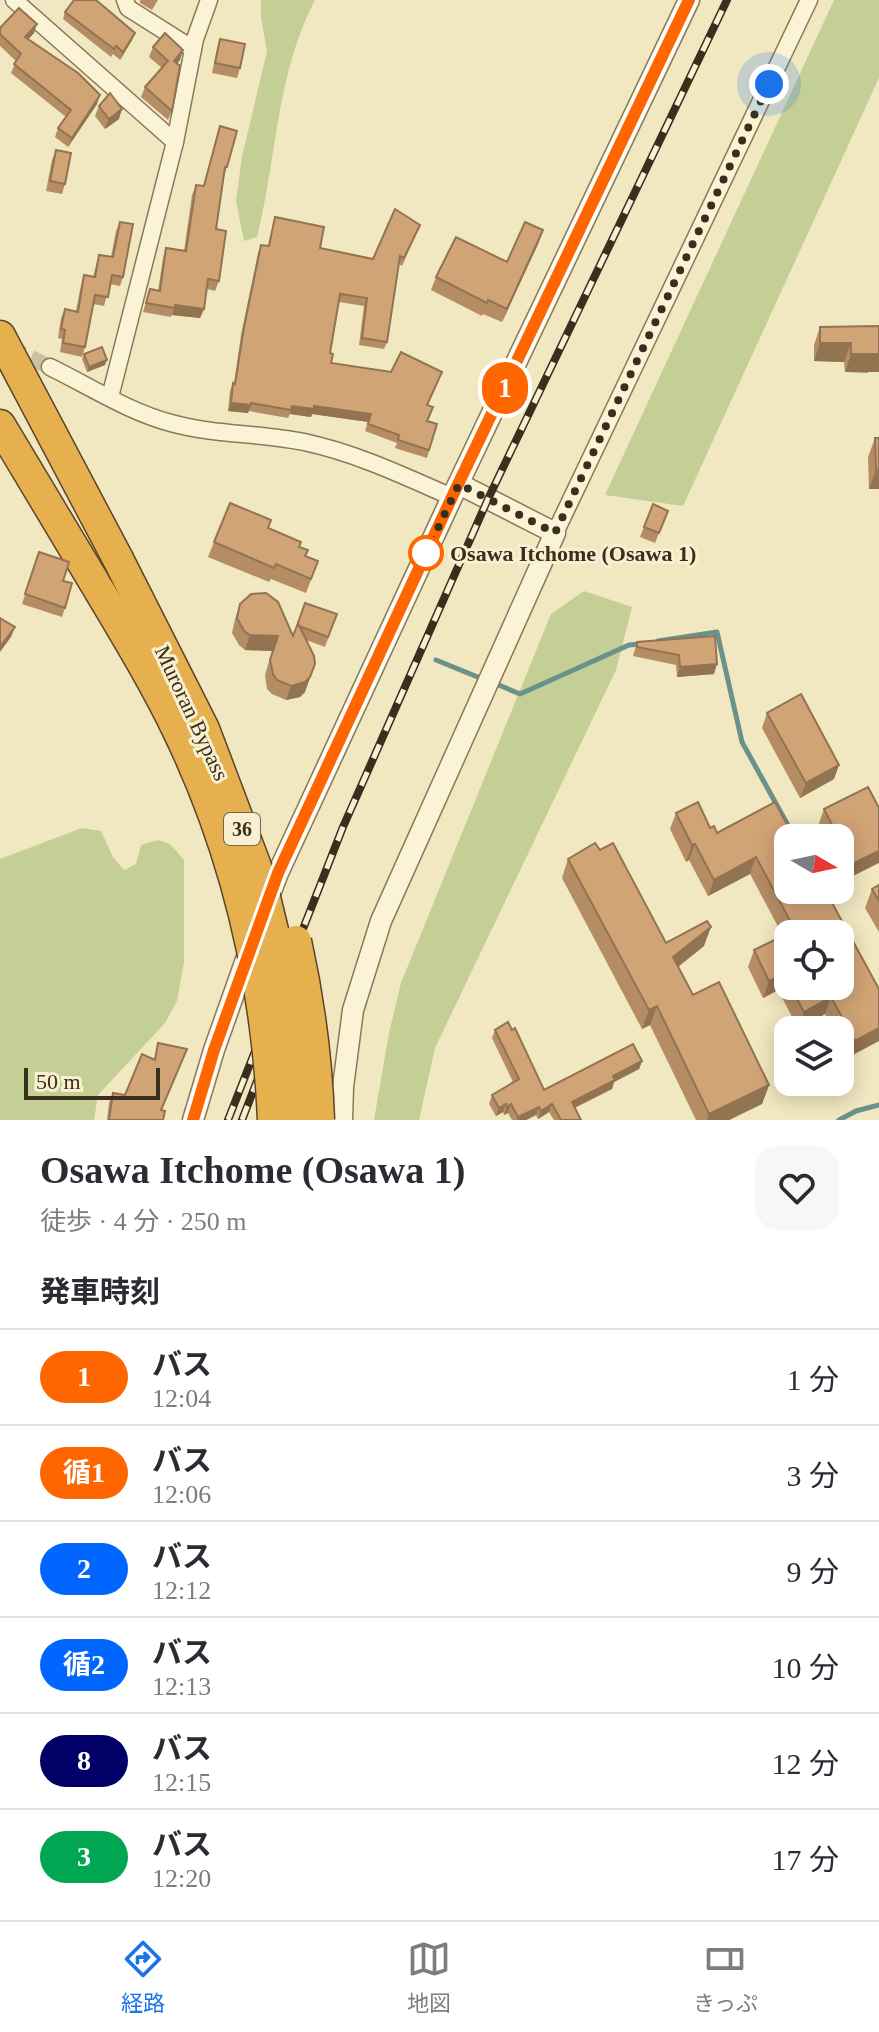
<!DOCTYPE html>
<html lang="ja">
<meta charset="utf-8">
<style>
:root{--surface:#fff;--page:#f7f7f7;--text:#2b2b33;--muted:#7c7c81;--line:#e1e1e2;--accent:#1a73e8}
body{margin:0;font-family:"Times New Roman","Noto Sans JP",serif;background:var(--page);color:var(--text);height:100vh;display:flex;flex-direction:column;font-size:30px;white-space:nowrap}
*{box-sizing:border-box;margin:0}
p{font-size:26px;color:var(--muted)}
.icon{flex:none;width:44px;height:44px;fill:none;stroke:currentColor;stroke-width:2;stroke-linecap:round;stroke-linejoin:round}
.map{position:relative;height:1120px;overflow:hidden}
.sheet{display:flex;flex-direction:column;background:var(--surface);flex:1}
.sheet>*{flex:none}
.badge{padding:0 16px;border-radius:26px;font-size:28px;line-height:52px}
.needle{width:52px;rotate:99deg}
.buttons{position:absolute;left:774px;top:824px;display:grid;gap:16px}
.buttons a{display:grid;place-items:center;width:80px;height:80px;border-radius:16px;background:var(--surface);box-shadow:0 4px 20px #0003;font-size:40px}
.scale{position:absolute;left:24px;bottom:20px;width:136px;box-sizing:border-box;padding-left:8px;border:4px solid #3a2e1d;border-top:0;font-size:22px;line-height:28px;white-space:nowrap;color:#3a2e1d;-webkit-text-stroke:6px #f8f0d1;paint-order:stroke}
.you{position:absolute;width:40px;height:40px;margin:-20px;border:6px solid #fff;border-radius:50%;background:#1a73e8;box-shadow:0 0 0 12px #1a73e833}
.map>.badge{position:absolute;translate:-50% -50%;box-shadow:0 0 0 4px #fff}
h2{padding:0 40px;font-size:30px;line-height:72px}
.round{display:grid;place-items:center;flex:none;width:84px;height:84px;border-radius:24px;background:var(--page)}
.summary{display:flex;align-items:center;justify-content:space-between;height:136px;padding:0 40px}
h1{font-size:38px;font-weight:700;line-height:60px}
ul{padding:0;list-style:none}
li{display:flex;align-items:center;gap:24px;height:96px;padding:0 40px;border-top:2px solid var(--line)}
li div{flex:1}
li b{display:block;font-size:30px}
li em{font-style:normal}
li .badge{min-width:88px;font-weight:700;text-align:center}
.tabs{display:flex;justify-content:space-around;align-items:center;height:112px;border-top:2px solid var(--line);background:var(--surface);font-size:22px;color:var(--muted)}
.tabs a{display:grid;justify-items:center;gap:4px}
.tabs .on{color:var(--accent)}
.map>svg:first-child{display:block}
</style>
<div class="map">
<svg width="879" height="1120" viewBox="0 0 879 1120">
<rect width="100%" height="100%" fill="#f1e7c1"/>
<g fill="#c3cf95">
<path d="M 261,0 L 315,0 C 276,74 277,158 257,237 L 244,241 L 236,201 L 242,157 L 267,51 L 261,18 Z"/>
<path d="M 834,0 L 879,0 L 879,78 L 683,506 L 605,495 Z"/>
<path d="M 584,591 L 632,607 L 616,670 L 435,1048 L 419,1120 L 374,1120 L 389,1033 L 401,983 L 551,614 Z"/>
<path d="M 82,828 L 101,831 L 113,857 L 124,870 L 136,864 L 141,845 L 158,840 L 170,844 L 184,860 L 184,962 L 177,1001 L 165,1023 L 98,1095 L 94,1120 L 0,1120 L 0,859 Z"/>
</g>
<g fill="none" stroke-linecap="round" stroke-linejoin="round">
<g stroke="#6a928b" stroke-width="5">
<path d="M 658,641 L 717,632 L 742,742 L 795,838"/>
<path d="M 436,660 L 485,680"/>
<path d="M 494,683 L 520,694 L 629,645 L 640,644"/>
<path d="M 839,1120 L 856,1111 L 879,1105"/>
</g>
<path stroke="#ccc2a0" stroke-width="16" stroke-dasharray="16 8" stroke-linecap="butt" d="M 9,348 L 50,367"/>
<defs>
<g id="minor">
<path d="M 14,0 L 175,142"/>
<path d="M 125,0 L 128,8 L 193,49"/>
<path d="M 50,367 C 89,386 129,412 171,423 C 214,435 260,433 304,442 C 356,453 404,476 452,497"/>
<path d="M 110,397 L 175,142 L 195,39 L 209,0"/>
<path d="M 555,533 L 809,0"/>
</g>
<g id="tertiary">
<path d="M 267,902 L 278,873 L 452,497 L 689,0"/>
<path d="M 193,1120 L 214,1050 L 249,951"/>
<path d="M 342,1120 L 343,1087 L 353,1010 L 381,921 L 555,533 L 459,484"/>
</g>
<g id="motorway">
<path d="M 0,336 L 118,559"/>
<path d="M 0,425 L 99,590"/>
</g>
</defs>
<use href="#minor" stroke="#8b7858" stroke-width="19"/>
<use href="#tertiary" stroke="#8b7858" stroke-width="23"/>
<use href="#motorway" stroke="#59452c" stroke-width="33"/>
<use href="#minor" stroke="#fbf3d5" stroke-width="16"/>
<use href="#tertiary" stroke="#fbf3d5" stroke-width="20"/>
<use href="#motorway" stroke="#e5b04d" stroke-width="30"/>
<defs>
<g id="rail">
<path d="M 228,1120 L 343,827 L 488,499 L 727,0"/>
<path d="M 242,1120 L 297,977"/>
</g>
</defs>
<use href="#rail" stroke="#3a2e1d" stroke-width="8"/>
<use href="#rail" stroke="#f8f0d1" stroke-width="5" stroke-dasharray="15" stroke-linecap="butt"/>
<defs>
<g id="motorway-bridge">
<path d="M 118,559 L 204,729 L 260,877 L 277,947 L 290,1016 L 298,1120"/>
<path d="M 99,590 C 127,637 155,683 179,733 C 237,854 267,986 273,1120"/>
<path d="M 296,941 C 309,1000 317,1059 319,1120"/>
</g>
</defs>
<use href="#motorway-bridge" stroke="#59452c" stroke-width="33" stroke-linecap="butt"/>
<use href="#motorway-bridge" stroke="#e5b04d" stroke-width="30"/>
</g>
<g fill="#b48d65" fill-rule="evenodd">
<path d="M 140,0 L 158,0 L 152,10 L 140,3 Z"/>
<path d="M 65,12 L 135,33 L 132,40 L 120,60 L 113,54 L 111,57 L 63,19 Z"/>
<path d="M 0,28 L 34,33 L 28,39 L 97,104 L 68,147 L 55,137 L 58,128 L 66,117 L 11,73 L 16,61 L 0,46 Z"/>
<path d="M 220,39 L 240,68 L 237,78 L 212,73 L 217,49 Z"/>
<path d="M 153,47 L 180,60 L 177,63 L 172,111 L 168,120 L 141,97 L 145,87 L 162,68 L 149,57 Z"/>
<path d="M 99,106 L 119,119 L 105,129 L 95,116 Z"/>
<path d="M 220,126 L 227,167 L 224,176 L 216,229 L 219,281 L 215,291 L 207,289 L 204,309 L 200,318 L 172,315 L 171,317 L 143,312 L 150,289 L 158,291 L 163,258 L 166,248 L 184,251 L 192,195 L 196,185 L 203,186 Z"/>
<path d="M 56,150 L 65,184 L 62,194 L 46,191 L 52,160 Z"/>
<path d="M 275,217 L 320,248 L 373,259 L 420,225 L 402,266 L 399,264 L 387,342 L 384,349 L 359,345 L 364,306 L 339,302 L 330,353 L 331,363 L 439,380 L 427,405 L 427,421 L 437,424 L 427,458 L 395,448 L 397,443 L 365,431 L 368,422 L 312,414 L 311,417 L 290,414 L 288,418 L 249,411 L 248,413 L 228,411 L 230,391 L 233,383 L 234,384 L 241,335 L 258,253 L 261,245 L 268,246 Z"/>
<path d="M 120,222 L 123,277 L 120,286 L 110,284 L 104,306 L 93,304 L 85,347 L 82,357 L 60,352 L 62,339 L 58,338 L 61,318 L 65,309 L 76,311 L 81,285 L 84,275 L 93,277 L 99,255 L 111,257 L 116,231 Z"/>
<path d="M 543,230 L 538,244 L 502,322 L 483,314 L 482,316 L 431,290 L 436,277 L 507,262 Z"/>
<path d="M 879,326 L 868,373 L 845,372 L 844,362 L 814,361 L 814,345 L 820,327 Z"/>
<path d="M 84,354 L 105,365 L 87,372 L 82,359 Z"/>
<path d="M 875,438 L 879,438 L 879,489 L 869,489 L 868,457 Z"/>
<path d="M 653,504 L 668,511 L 655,543 L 640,537 Z"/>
<path d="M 268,528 L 299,547 L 306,556 L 318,561 L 306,593 L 271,579 L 269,582 L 208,557 L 214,542 Z"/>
<path d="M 39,552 L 63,581 L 65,608 L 62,617 L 22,604 Z"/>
<path d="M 305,603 L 337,614 L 325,647 L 306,640 L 305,692 L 300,697 L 286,700 L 272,694 L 267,689 L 265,675 L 272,651 L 245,650 L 239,645 L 232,633 L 235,619 L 240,604 L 293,636 Z"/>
<path d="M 715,636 L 714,674 L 677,677 L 676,665 L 633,656 L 637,642 Z"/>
<path d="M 767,713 L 834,779 L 800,798 L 762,728 Z"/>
<path d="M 879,808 L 847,879 L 840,865 L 840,838 L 826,838 L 819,823 L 824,809 Z"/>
<path d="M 676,813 L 710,828 L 717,833 L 794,838 L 879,989 L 849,1057 L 840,1041 L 840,1030 L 834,1030 L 825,1014 L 798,1028 L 778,990 L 763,998 L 748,967 L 754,950 L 783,936 L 750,874 L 708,896 L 689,860 L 686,862 L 670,829 ZM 788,934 L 840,986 L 788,986 Z"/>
<path d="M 568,859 L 666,943 L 704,946 L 678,967 L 693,995 L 769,1085 L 762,1104 L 729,1120 L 696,1120 L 650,1025 L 642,1029 L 562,878 Z"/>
<path d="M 879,885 L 879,932 L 865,908 L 872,889 Z"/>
<path d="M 495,1030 L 544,1090 L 642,1061 L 639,1069 L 614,1082 L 612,1089 L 575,1108 L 581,1120 L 554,1120 L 549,1112 L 538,1119 L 536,1115 L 526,1120 L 512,1120 L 508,1113 L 504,1115 L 503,1112 L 496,1116 L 489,1104 L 492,1095 L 513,1082 L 492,1038 Z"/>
<path d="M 158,1043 L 162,1110 L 163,1120 L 107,1120 L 109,1103 L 113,1093 L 125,1095 L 154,1059 Z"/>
</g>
<g fill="#927352">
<path d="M 37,24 L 34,33 L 22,46 L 25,37 Z"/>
<path d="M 135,33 L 132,40 L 120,60 L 123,52 Z"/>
<path d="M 183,50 L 180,60 L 171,71 L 174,61 Z"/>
<path d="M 100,95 L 97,104 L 68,147 L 72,138 Z"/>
<path d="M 122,109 L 119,119 L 105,129 L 109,119 Z"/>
<path d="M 543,230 L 538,244 L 502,322 L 507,309 Z"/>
<path d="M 175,305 L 204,309 L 200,318 L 172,315 Z"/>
<path d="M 820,343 L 851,343 L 844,362 L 814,361 Z"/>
<path d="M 851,354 L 879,354 L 879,372 L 845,372 Z"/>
<path d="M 107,360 L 105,365 L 87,372 L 89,367 Z"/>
<path d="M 231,403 L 251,405 L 248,413 L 228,411 Z"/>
<path d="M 292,406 L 314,406 L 371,414 L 369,422 L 312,414 L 311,417 L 290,414 Z"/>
<path d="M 876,470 L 879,470 L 879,489 L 869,489 Z"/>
<path d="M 15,627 L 11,637 L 0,652 L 0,647 Z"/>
<path d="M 250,635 L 278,636 L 272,651 L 245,650 Z"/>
<path d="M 315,664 L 305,692 L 300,697 L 286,700 L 291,686 Z"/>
<path d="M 717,664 L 714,674 L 677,677 L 680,667 Z"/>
<path d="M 839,765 L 834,779 L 800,798 L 806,783 Z"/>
<path d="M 695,844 L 689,860 L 686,862 L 692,845 Z"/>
<path d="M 879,851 L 879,863 L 847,879 L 852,864 Z"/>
<path d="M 756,857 L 750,874 L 708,896 L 714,880 Z"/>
<path d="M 711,927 L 704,946 L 666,976 L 673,957 Z"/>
<path d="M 784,974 L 778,990 L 763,998 L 769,981 Z"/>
<path d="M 831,997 L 825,1014 L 798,1028 L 804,1012 Z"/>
<path d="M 657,1006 L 650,1025 L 642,1029 L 649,1010 Z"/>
<path d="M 879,1028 L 879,1041 L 849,1057 L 855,1041 Z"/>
<path d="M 642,1061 L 639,1069 L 614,1082 L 612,1089 L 569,1110 L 572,1102 L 613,1076 Z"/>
<path d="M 769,1085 L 762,1104 L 729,1120 L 707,1120 L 709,1114 Z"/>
<path d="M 506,1104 L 503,1112 L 496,1116 L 499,1108 Z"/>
<path d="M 511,1104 L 508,1113 L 504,1115 L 507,1107 Z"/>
<path d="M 552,1104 L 549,1112 L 538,1119 L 541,1111 Z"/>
<path d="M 539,1107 L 536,1115 L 526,1120 L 517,1120 L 518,1117 Z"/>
</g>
<g fill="#d1a475" stroke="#927352" stroke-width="2">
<path d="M 74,0 L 96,0 L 135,33 L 123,52 L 116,46 L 114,49 L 65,12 Z"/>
<path d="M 19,8 L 37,24 L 25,37 L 78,73 L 100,95 L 72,138 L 58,128 L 71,110 L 14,64 L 21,54 L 0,34 L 0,28 Z"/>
<path d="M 165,33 L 183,50 L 174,61 L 180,66 L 172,111 L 145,87 L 168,61 L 153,47 Z"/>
<path d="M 220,39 L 245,44 L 240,68 L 215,63 Z"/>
<path d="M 110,93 L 122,109 L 109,119 L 99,106 Z"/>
<path d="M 220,126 L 237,131 L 227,167 L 225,167 L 216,229 L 226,231 L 219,281 L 208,279 L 204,309 L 175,305 L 175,308 L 146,303 L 150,289 L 160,291 L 166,248 L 186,251 L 196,185 L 204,186 Z"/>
<path d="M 56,150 L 71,153 L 65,184 L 50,181 Z"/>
<path d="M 395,209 L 420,225 L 404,258 L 400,256 L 387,342 L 362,338 L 367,298 L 340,294 L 330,353 L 333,354 L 331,363 L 391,372 L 401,352 L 442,372 L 427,405 L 433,407 L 427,421 L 437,424 L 429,450 L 398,440 L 399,435 L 368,424 L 371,414 L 314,406 L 314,409 L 292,406 L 291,410 L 251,403 L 251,405 L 231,403 L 233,383 L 235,384 L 244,327 L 261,245 L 269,246 L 275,217 L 324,227 L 320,248 L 373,259 Z"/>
<path d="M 120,222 L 133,224 L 123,277 L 112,275 L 108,297 L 95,295 L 85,347 L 63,343 L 65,330 L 61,329 L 65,309 L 78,312 L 84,275 L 95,277 L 99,255 L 113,257 Z"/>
<path d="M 525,222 L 543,230 L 507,309 L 488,300 L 487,303 L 436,277 L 456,237 L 507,262 Z"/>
<path d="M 879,326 L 879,354 L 851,354 L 851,343 L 820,343 L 820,327 Z"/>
<path d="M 102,347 L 107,360 L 89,367 L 84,354 Z"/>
<path d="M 875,438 L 879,438 L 879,470 L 876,470 Z"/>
<path d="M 230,503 L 271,520 L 268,528 L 301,542 L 299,547 L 308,550 L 305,556 L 318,561 L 311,579 L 276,564 L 274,568 L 214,542 Z"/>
<path d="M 653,504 L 668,511 L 659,533 L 644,527 Z"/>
<path d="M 39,552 L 69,562 L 63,581 L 72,583 L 65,608 L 25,594 Z"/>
<path d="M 266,593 L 278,602 L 293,636 L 298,623 L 314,656 L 315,664 L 310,677 L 305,682 L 291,686 L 277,680 L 273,674 L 270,660 L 278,636 L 250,635 L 244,631 L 237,618 L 240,604 L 251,594 Z"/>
<path d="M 305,603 L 337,614 L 328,637 L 299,626 L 298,623 Z"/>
<path d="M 0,618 L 15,627 L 0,647 Z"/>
<path d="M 715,636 L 717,664 L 680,667 L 679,655 L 637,647 L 637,642 Z"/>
<path d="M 801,694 L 839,765 L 806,783 L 767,713 Z"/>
<path d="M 868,787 L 879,808 L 879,851 L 852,864 L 824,809 Z"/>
<path d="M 698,802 L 710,828 L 714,826 L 717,833 L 775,802 L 794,838 L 788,838 L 788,890 L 825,890 L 879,989 L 879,1028 L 855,1041 L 831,997 L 804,1012 L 790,986 L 840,986 L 840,934 L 788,934 L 788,981 L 784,974 L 769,981 L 754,950 L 795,930 L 756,857 L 714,880 L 695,844 L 692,845 L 676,813 Z"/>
<path d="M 595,843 L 600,850 L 613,843 L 666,943 L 707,921 L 711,927 L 673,957 L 693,995 L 719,982 L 769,1085 L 709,1114 L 657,1006 L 649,1010 L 568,859 Z"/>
<path d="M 879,885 L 879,901 L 872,889 Z"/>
<path d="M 508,1022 L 512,1030 L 515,1028 L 544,1090 L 633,1044 L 642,1061 L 613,1076 L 615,1080 L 572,1102 L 581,1120 L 561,1120 L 552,1104 L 541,1111 L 539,1107 L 518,1117 L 511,1104 L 507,1107 L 506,1104 L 499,1108 L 492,1095 L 519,1079 L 495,1030 Z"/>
<path d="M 158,1043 L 187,1049 L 161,1110 L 165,1111 L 163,1120 L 109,1120 L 113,1093 L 125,1095 L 142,1054 L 155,1060 Z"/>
</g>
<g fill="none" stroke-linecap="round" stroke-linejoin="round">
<defs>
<path id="line" d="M 193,1120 L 214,1050 L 278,873 L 452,497 L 689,0"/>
</defs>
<use href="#line" stroke="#fff" stroke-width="18"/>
<use href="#line" stroke="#f60" stroke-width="12"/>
<path stroke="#3a2e1d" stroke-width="8" stroke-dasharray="0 14.4" d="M 426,553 L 459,484 L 555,533 L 769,84"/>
</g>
<circle fill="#fff" stroke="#f60" stroke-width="4" cx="426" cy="553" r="16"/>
<g text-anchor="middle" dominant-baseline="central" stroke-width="6" stroke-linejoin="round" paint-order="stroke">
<rect fill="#f8f0d1" stroke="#736853" stroke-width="2" x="224" y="813" width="36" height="32" rx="6"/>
<g font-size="20" font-weight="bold" fill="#3a2e1d">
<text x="242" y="829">36</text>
</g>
<g font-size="22" font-weight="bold" fill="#3a2e1d" stroke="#f8f0d1" text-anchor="start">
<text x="450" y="553">Osawa Itchome (Osawa 1)</text>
</g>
<g font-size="22" fill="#3a2e1d" stroke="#f8f0d1">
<text transform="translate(192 713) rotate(65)">Muroran Bypass</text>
</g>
</g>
</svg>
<div class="buttons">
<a><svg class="needle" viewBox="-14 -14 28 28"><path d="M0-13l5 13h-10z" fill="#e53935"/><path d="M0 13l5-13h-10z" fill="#7c7c81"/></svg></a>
<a><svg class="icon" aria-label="locate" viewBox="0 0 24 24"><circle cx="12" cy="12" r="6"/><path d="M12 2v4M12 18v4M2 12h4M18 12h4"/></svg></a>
<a><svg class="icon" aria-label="layers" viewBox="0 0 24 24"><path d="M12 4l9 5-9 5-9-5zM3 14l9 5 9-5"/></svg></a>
</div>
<div class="scale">50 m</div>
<div class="you" style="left:769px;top:84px"></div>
<b class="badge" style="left:505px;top:388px;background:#f60;color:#fff">1</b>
</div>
<section class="sheet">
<div class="summary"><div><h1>Osawa Itchome (Osawa 1)</h1><p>徒歩 · 4 分 · 250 m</p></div><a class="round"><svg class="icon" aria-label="heart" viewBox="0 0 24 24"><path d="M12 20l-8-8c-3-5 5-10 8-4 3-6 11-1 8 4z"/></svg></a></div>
<h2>発車時刻</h2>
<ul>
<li><span class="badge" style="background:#f60;color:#fff">1</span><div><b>バス</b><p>12:04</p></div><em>1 分</em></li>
<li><span class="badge" style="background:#f60;color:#fff">循1</span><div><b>バス</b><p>12:06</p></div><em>3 分</em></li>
<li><span class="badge" style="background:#06f;color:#fff">2</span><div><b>バス</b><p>12:12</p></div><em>9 分</em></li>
<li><span class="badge" style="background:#06f;color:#fff">循2</span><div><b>バス</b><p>12:13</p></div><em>10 分</em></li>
<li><span class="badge" style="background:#006;color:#fff">8</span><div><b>バス</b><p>12:15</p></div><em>12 分</em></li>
<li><span class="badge" style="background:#00a651;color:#fff">3</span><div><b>バス</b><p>12:20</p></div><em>17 分</em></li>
</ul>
</section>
<nav class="tabs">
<a class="on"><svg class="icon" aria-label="directions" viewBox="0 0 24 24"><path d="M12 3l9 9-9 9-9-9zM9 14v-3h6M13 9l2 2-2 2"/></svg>経路</a>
<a><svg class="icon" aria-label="map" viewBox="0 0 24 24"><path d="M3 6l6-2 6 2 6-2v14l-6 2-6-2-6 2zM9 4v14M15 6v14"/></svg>地図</a>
<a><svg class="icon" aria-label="tickets" viewBox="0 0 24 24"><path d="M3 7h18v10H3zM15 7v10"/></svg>きっぷ</a>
</nav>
